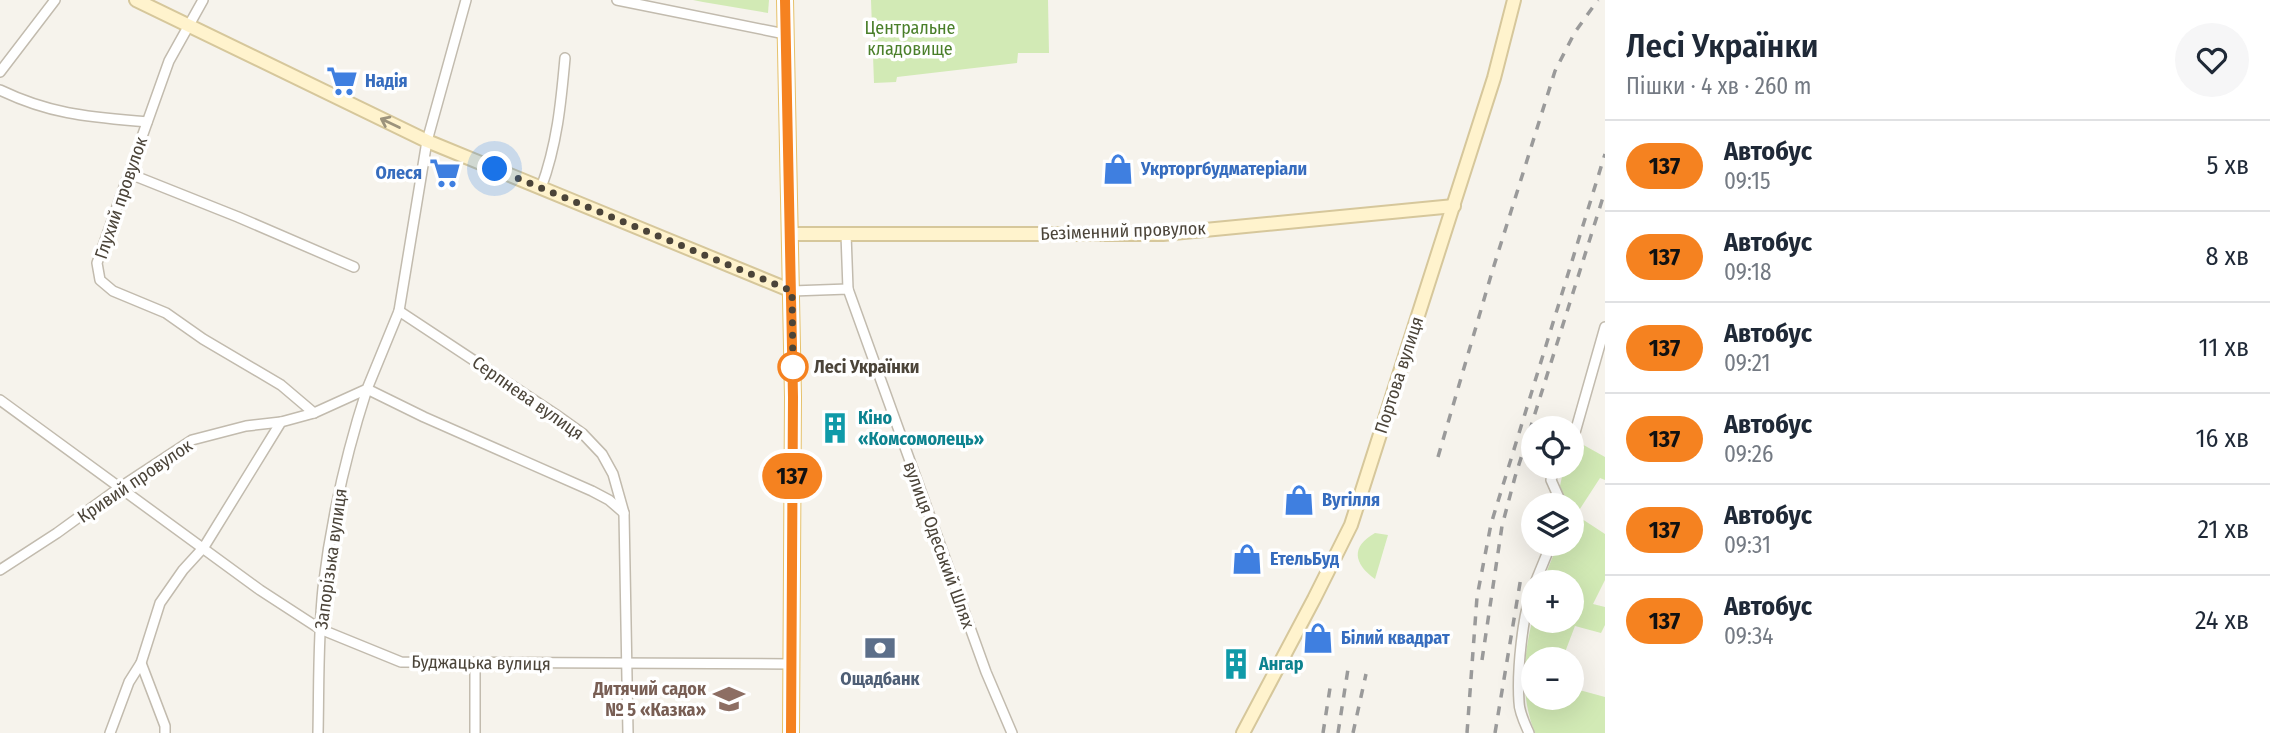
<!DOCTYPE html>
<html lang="uk">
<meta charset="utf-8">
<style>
:root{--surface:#fff;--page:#f6f6f7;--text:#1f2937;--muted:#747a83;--line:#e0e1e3}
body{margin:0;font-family:"Fira Sans Condensed",sans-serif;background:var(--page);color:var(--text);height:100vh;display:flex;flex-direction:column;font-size:26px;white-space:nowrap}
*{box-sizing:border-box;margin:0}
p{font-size:23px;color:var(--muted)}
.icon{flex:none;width:38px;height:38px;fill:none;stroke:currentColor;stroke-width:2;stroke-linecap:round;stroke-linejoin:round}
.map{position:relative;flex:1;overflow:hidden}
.sheet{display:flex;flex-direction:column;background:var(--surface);width:665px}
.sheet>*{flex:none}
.badge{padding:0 14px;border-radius:23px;font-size:24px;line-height:46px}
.tools{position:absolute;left:1521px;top:416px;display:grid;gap:14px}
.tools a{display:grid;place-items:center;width:63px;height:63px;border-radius:50%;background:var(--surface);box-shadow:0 7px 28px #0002;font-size:35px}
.you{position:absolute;width:35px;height:35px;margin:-18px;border:5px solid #fff;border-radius:50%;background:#1a73e8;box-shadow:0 0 0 10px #1a73e833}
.map>.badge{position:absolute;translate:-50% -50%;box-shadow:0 0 0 4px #fff}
.round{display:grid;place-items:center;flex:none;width:74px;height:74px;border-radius:37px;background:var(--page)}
.overview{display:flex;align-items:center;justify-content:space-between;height:119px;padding:0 21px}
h1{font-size:33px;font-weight:600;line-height:52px}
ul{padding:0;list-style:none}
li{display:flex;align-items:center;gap:21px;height:91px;padding:0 21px;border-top:2px solid var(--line)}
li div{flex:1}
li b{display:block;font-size:26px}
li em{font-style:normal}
li .badge{min-width:77px;font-weight:700;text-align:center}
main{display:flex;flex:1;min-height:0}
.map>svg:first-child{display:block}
</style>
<main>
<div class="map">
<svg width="1605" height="733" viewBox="0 0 1605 733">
<rect width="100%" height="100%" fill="#f6f3ec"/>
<g fill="#d2eab5">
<path d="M 693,0 L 769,0 L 768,13 L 703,2 Z"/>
<path d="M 871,0 L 1048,0 L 1049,53 L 1018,53 L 1017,63 L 897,77 L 896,82 L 874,83 Z"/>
<path d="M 1580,443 L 1605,457 L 1605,480 L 1600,478 L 1576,515 L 1605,534 L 1605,580 L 1593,604 L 1605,607 L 1605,625 L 1601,633 L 1575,626 L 1562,660 L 1533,660 L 1533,698 L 1572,698 L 1572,688 L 1605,697 L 1605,733 L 1535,733 C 1520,696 1523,656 1533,618 L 1533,621 L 1572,621 L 1572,583 L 1542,583 L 1558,544 L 1572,544 L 1572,506 L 1567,506 L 1560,486 L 1564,467 L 1572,467 L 1572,456 Z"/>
<path d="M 1375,533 L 1388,535 L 1375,579 C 1354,564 1350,547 1375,533 Z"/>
</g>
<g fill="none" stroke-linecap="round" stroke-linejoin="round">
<defs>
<g id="street">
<path d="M 203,0 L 169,61 L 97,263 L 100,280 L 113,291 L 166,313 L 203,339 L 281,385 L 314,413"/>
<path d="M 617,0 L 785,34"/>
<path d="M 0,72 L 55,0"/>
<path d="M 0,90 C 52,115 91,117 147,122"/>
<path d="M 130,174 L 238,217 L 354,267"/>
<path d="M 541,188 C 557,145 561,103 565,58"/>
<path d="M 846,234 L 848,289"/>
<path d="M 792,291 L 848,289 L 986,672 L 1012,733"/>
<path d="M 399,311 L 555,414 L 583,434 L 602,454 L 613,474 L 624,513 L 628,733"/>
<path d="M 0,400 L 260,590 L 320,629 L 401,662 L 791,664"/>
<path d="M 1572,443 L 1605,327"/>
<path d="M 1555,467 L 1551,480 L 1559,498 L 1560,506"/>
<path d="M 0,570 L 57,533 L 119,488 L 192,440 L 246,426 L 281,422"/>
<path d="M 1535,583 L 1551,544"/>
<path d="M 141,663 L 165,726 L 165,733"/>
<path d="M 475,664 L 475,733"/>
<path d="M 110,733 L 129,682 L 141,663 L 160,603 L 183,570 L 204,547 L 281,422 L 314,413 L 367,389 L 399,311 L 427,141 L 466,0"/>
<path d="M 318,733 C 319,685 318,636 323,588 C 331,520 346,454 367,389 L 424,417 L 592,491 L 609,500 L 624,513"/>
<path d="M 1529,733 C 1525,724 1519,712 1519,702 C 1517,672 1522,615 1533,588"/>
</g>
<g id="secondary">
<path d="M 136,0 L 427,141 L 792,291"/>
<path d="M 791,234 L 1163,234 L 1454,206"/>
<path d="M 1243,733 L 1314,599 L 1351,525 L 1494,78 L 1514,0"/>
</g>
<path id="primary" d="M 785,0 L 793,397 L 791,733"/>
</defs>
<use href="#street" stroke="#c2bbae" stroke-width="12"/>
<use href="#secondary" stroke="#d6c79b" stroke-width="16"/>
<use href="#primary" stroke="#e6c16a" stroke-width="18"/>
<use href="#street" stroke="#fff" stroke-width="9"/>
<use href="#secondary" stroke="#fff3cd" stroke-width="12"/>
<use href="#primary" stroke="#ffe39c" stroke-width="14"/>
<g stroke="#9a9a9a" stroke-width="3.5" stroke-dasharray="9 9" stroke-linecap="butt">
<path d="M 1438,457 L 1492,272 L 1555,71 L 1575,32 L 1598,0"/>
<path d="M 1482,660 L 1502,526 L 1515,477 L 1605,191"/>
<path d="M 1323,733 L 1330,688"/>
<path d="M 1338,733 L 1348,669"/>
<path d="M 1353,733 L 1366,674"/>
<path d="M 1467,733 L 1477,597 L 1491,524 L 1605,154"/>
<path d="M 1495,733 L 1521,577"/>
</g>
</g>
<defs><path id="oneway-shaft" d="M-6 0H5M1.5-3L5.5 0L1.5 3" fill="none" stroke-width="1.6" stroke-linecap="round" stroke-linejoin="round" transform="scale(1.75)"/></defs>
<use stroke="#9c937c" href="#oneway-shaft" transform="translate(390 123) rotate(-154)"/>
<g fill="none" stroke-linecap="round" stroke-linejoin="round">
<defs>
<path id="line" d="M 785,0 L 793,397 L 791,733"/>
</defs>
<use href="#line" stroke="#fff" stroke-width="16"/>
<use href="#line" stroke="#f58220" stroke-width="10"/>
<path stroke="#4b4439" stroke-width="7" stroke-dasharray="0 12.6" d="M 495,169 L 792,291 L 793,375 L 793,367"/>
</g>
<defs>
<symbol id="supermarket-bare" viewBox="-9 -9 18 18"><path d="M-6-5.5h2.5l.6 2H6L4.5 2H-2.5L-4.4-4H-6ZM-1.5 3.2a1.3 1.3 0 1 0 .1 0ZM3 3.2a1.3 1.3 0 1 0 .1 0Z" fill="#3f7fe0" stroke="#fff" stroke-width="2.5" paint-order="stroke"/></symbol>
<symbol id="shop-bare" viewBox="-9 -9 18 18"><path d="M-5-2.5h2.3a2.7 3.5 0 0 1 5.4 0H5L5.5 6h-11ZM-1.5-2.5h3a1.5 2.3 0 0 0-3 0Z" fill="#3f7fe0" stroke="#fff" stroke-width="2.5" paint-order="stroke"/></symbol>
<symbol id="building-bare" viewBox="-9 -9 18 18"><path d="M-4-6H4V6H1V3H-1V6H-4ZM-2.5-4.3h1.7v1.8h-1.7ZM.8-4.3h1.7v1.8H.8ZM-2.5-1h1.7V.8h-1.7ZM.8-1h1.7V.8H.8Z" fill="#0f9aa8" stroke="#fff" stroke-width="2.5" paint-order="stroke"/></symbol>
<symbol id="bank-bare" viewBox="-9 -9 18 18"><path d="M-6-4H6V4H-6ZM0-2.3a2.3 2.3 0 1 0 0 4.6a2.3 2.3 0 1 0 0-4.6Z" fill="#5c6f8a" stroke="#fff" stroke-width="2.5" paint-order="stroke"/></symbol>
<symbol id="school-bare" viewBox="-9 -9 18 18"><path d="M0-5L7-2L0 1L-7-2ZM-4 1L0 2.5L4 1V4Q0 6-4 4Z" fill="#8d6e63" stroke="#fff" stroke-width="2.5" paint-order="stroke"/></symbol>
</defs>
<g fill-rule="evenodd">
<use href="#supermarket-bare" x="320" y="59" width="44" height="44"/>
<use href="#shop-bare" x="1096" y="147" width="44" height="44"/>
<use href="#supermarket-bare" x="423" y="151" width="44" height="44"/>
<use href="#building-bare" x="813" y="406" width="44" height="44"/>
<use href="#shop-bare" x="1277" y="478" width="44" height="44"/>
<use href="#shop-bare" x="1225" y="537" width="44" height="44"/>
<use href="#shop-bare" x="1296" y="616" width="44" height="44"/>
<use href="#bank-bare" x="858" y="626" width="44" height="44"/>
<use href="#building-bare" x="1214" y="642" width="44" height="44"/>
<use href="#school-bare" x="707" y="677" width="44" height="44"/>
</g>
<circle fill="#fff" stroke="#f58220" stroke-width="3.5" cx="793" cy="367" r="14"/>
<g text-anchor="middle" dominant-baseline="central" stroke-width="7" stroke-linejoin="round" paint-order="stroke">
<g font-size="18" fill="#4a7f2a" stroke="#fff">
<text x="910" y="28">Центральне<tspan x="910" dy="21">кладовище</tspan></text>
</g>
<g font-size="18" font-weight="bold" fill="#366cbe" stroke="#fff" text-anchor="start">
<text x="365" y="81">Надія</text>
<text x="1141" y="169">Укрторгбудматеріали</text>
<text x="422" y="173" text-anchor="end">Олеся</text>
<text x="1322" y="500">Вугілля</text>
<text x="1270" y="559">ЕтельБуд</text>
<text x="1341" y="638">Білий квадрат</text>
</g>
<g font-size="18" fill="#4b4439" stroke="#fff">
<text transform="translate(121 198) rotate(-71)">Глухий провулок</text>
<text transform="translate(1123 231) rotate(-2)">Безіменний провулок</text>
<text transform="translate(1399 375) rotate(-72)">Портова вулиця</text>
<text transform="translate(528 398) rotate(35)">Серпнева вулиця</text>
<text transform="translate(135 481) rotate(-34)">Кривий провулок</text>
<text transform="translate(939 545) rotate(70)">вулиця Одеський Шлях</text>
<text transform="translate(331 559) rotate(-82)">Запорізька вулиця</text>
<text transform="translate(481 663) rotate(1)">Буджацька вулиця</text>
</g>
<g font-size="18" font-weight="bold" fill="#4b4439" stroke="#fff" text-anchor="start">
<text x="814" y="367">Лесі Українки</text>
</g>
<g font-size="18" font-weight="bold" fill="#0d838f" stroke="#fff" text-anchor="start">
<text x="858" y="418">Кіно<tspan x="858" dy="21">«Комсомолець»</tspan></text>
<text x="1259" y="664">Ангар</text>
</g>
<g font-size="18" font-weight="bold" fill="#4e5e75" stroke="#fff">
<text x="880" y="679">Ощадбанк</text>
</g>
<g font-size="18" font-weight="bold" fill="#785e54" stroke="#fff" text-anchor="end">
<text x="706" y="689">Дитячий садок<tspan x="706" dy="21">№ 5 «Казка»</tspan></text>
</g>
</g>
</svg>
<div class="tools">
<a><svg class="icon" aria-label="locate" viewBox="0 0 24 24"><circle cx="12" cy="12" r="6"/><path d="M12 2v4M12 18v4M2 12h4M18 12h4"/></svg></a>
<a><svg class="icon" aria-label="layers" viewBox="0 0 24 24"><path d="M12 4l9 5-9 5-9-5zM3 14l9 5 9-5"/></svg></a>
<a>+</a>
<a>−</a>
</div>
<div class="you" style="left:495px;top:169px"></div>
<b class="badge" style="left:792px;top:476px;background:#f58220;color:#111">137</b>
</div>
<section class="sheet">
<div class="overview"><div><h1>Лесі Українки</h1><p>Пішки · 4 хв · 260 m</p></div><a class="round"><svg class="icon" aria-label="heart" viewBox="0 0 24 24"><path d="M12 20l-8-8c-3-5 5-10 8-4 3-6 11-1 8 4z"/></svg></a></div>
<ul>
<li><span class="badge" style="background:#f58220;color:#111">137</span><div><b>Автобус</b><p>09:15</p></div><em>5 хв</em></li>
<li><span class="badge" style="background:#f58220;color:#111">137</span><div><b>Автобус</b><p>09:18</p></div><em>8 хв</em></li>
<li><span class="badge" style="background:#f58220;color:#111">137</span><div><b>Автобус</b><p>09:21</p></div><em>11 хв</em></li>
<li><span class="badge" style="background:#f58220;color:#111">137</span><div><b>Автобус</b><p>09:26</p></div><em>16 хв</em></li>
<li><span class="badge" style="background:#f58220;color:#111">137</span><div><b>Автобус</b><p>09:31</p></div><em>21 хв</em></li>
<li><span class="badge" style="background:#f58220;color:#111">137</span><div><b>Автобус</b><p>09:34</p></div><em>24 хв</em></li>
</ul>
</section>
</main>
